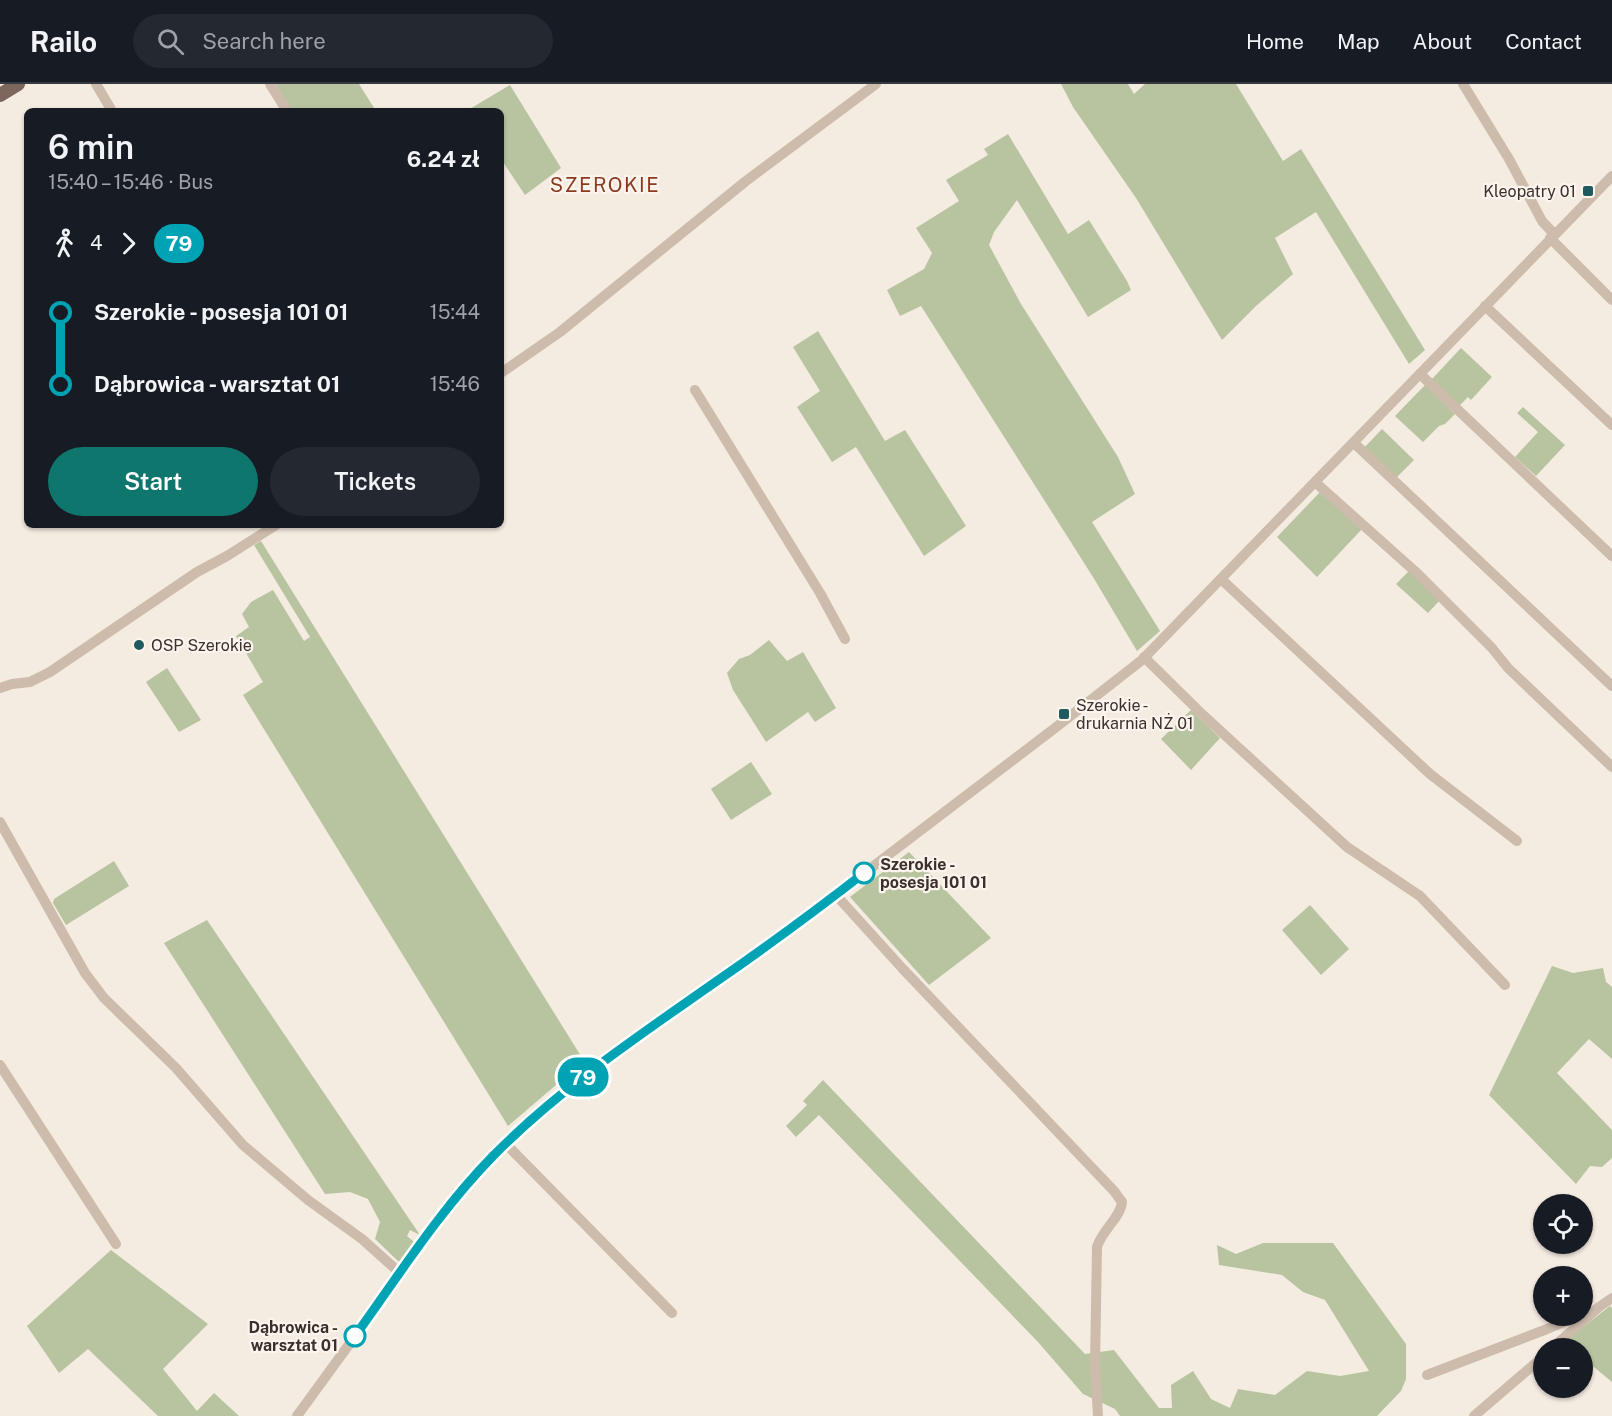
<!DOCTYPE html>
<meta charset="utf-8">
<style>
:root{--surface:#171b24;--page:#242831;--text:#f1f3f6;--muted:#9ea1a6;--line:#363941;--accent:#0f766e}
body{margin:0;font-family:"Public Sans",sans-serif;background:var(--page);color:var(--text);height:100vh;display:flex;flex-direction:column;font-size:22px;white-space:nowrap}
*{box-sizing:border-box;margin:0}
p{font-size:20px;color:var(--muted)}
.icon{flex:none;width:33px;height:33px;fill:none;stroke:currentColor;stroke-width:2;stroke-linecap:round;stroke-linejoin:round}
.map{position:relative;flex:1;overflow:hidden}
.details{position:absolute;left:24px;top:24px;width:480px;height:420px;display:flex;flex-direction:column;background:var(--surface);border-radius:9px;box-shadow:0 2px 4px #0004}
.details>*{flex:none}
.badge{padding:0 12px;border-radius:20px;font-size:21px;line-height:39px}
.buttons{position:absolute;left:1533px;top:1110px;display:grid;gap:12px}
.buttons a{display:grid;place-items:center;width:60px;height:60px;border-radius:50%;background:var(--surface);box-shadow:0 2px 4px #0004;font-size:30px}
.map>.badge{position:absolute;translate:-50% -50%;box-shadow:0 0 0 3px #fff}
.legs{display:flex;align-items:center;gap:9px;height:66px;padding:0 24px;font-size:20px}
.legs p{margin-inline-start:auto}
.overview{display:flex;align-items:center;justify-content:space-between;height:102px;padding:0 24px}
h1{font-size:33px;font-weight:600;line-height:45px}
.button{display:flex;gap:12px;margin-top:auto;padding:12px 24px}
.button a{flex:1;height:69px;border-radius:36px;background:var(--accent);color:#fff;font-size:24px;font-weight:600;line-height:69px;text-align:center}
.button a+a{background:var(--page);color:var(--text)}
ul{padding:0 24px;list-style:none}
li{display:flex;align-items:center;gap:21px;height:72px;font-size:22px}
li i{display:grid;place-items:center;width:9px;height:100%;margin:0 8px;background:currentColor}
li i::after{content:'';width:15px;height:15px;margin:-8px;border:4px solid;border-radius:50%;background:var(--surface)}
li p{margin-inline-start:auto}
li:first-child i{background:linear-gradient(#0000 50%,currentColor 0)}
li:last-child i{background:linear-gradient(currentColor 50%,#0000 0)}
header{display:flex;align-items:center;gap:36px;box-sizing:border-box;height:84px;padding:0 30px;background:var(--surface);border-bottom:2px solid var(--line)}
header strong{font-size:28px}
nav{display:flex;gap:33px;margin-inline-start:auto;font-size:21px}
.search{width:420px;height:54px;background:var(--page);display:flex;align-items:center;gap:15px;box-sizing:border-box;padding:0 21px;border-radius:33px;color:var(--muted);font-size:22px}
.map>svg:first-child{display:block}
</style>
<header>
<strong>Railo</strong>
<div class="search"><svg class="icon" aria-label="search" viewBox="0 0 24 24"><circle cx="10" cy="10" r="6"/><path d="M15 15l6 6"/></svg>Search here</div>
<nav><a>Home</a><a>Map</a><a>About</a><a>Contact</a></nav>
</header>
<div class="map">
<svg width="1612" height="1332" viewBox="0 0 1612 1332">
<rect width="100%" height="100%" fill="#f4ebe1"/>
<g fill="#b8c4a0">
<path d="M 276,0 L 359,0 L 376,27 L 348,27 L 346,25 L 343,27 L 291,27 Z"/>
<path d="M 1061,0 L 1128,0 L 1134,10 L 1145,0 L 1236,0 L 1283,77 L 1301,65 L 1425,266 L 1409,280 L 1316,128 L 1275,154 L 1293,190 L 1256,222 L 1222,256 L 1136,114 L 1073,23 Z"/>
<path d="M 510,1 L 561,84 L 525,111 L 501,75 L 501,27 L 468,26 Z"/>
<path d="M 1008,50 L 1068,150 L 1089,136 L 1127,197 L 1131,206 L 1088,233 L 1017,116 L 994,148 L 989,161 L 1021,220 L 1118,373 L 1135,410 L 1092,438 L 1160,547 L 1137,567 L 1093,493 L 921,222 L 900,232 L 887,206 L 924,185 L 932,169 L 916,144 L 959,117 L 946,96 L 988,71 L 984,65 Z"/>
<path d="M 818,247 L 885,357 L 905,346 L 966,442 L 924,472 L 856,363 L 832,378 L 797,323 L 820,307 L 793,263 Z"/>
<path d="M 1461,264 L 1492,293 L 1471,316 L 1468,313 L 1459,322 L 1431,296 Z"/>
<path d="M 1425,301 L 1455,330 L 1445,340 L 1439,342 L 1423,358 L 1395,332 Z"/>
<path d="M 1523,323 L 1565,361 L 1536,392 L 1515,373 L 1538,348 L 1517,329 Z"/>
<path d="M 1382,345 L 1414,376 L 1395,395 L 1363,365 Z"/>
<path d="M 1322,406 L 1362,445 L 1317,493 L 1277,453 Z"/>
<path d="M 261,457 L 584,977 L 508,1042 L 243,611 L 263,598 L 236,552 L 249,543 L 242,530 L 251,518 L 273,506 L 304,557 L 310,553 L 254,461 Z"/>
<path d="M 1409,487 L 1440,516 L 1428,529 L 1396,500 Z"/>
<path d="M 769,556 L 787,577 L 803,568 L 836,624 L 815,638 L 808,628 L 766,658 L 733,606 L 727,589 L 739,575 L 750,571 Z"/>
<path d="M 167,584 L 201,636 L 179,648 L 146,598 Z"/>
<path d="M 1191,626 L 1220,654 L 1191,686 L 1161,655 Z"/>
<path d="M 751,678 L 772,710 L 731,736 L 711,705 Z"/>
<path d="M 909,768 L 991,854 L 929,901 L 850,813 Z"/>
<path d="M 114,777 L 129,802 L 66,841 L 53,819 L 54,815 Z"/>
<path d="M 1310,821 L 1349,865 L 1321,891 L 1282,846 Z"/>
<path d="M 207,836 L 420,1151 L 410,1146 L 407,1152 L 414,1158 L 399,1178 L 375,1155 L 380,1138 L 368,1115 L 350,1108 L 325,1110 L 164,859 Z"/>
<path d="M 1552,882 L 1573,889 L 1603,884 L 1606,898 L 1612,903 L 1612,975 L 1589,955 L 1557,989 L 1612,1046 L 1612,1074 L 1602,1083 L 1590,1082 L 1576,1100 L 1489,1011 Z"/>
<path d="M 823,996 L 1085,1270 L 1114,1266 L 1159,1324 L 1172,1324 L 1171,1301 L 1193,1287 L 1211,1315 L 1230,1324 L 1238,1305 L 1275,1311 L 1307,1287 L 1340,1292 L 1369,1287 L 1325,1216 L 1303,1208 L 1282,1191 L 1219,1181 L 1217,1161 L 1236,1170 L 1263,1159 L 1333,1159 L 1406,1260 L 1406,1295 L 1401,1307 L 1377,1332 L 1120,1332 L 1115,1325 L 1083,1310 L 1038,1258 L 819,1031 L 796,1053 L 786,1042 L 807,1021 L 803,1017 Z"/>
<path d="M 111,1166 L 208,1240 L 163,1285 L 197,1327 L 214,1309 L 239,1332 L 158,1332 L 88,1265 L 59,1289 L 27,1242 Z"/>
<path d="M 1610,1222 L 1612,1224 L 1612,1298 L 1583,1274 L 1582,1264 L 1572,1264 L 1564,1258 Z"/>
</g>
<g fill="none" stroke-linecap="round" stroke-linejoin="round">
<g stroke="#cdbbac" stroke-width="10">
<path d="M 96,0 L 112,27"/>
<path d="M 270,0 L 287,27"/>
<path d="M 1463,0 L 1509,75 L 1542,137 L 1554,150"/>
<path d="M 1550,154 L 1612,216"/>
<path d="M 1485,222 L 1612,341"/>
<path d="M 501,289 L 560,248 L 746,97 L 876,0"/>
<path d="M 1420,290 L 1612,472"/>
<path d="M 695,306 L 820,509 L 845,555"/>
<path d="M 1354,359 L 1612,602"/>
<path d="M 1315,398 L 1418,490 L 1492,564 L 1508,584 L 1612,683"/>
<path d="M 1221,495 L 1430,690 L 1517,757"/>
<path d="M 1144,573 L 1203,631 L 1347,763 L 1420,812 L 1505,901"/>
<path d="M 0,604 L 12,600 L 30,598 L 50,588 L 197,488 L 227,472 L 276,441"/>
<path d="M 0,738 L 85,889 L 104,914 L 176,984 L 243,1061 L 308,1116 L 362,1155 L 400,1189"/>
<path d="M 836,811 L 902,884 L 1114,1107 L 1122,1118 C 1121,1133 1102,1146 1097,1163 L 1095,1282 L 1098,1332"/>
<path d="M 0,981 L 116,1160"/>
<path d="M 506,1060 L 672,1229"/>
<path d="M 1552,1264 L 1599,1223 L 1612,1214"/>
<path d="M 1427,1291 L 1547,1245 L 1578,1232"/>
<path d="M 297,1332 L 455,1115 L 485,1080 L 527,1040 L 600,980 L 804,835 L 1055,644 L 1142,576 L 1612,92"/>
<path d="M 1474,1332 L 1544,1272"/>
</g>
<path stroke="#7d675c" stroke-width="14" d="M 0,11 L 18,0"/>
</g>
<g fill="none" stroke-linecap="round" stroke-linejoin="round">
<defs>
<path id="line-1" d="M 355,1252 C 399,1191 440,1126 493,1072 C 559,1005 637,953 714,899 C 765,864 815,827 864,789"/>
</defs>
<use href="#line-1" stroke="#fff" stroke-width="14"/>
<use href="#line-1" stroke="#00a3b4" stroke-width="9"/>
</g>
<g fill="#1f5a5e" stroke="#fbf5ee" stroke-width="2">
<rect x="1582" y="101" width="12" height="12" rx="3"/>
<circle cx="139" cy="561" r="6"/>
<rect x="1058" y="624" width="12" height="12" rx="3"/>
</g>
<g fill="#fff" stroke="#00a3b4" stroke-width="3">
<circle cx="864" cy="789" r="10"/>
<circle cx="355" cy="1252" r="10"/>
</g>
<g text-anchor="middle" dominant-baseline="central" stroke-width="4.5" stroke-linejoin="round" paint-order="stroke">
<g font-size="16" fill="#3b302b" stroke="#fbf5ee" text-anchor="start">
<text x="1576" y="107" text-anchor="end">Kleopatry 01</text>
<text x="151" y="561">OSP Szerokie</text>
<text x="1076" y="621">Szerokie -<tspan x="1076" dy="18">drukarnia NŻ 01</tspan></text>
</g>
<g font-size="16" font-weight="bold" fill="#3b302b" stroke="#fbf5ee" text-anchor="start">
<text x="880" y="780">Szerokie -<tspan x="880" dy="18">posesja 101 01</tspan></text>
<text x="338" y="1243" text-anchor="end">Dąbrowica -<tspan x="338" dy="18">warsztat 01</tspan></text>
</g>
<g font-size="20" letter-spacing="1.5" fill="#8c3b22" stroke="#fbf5ee">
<text x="605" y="101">SZEROKIE</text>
</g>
</g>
</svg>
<div class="buttons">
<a><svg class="icon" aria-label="locate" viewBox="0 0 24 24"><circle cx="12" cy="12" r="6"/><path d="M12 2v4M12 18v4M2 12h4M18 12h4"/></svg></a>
<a>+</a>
<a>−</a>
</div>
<b class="badge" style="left:583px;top:993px;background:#00a3b4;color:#fff">79</b>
<section class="details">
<div class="overview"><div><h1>6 min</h1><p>15:40 – 15:46 · Bus</p></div><b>6.24 zł</b></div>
<div class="legs"><svg class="icon" aria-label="walk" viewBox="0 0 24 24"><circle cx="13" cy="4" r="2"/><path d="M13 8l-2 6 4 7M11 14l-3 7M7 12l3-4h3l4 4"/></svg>4<svg class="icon" aria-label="forward" viewBox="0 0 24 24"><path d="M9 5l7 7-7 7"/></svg><b class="badge" style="background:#00a3b4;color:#fff">79</b></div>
<ul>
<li><i style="color:#00a3b4"></i><b>Szerokie - posesja 101 01</b><p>15:44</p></li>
<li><i style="color:#00a3b4"></i><b>Dąbrowica - warsztat 01</b><p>15:46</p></li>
</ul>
<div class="button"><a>Start</a><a>Tickets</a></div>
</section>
</div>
